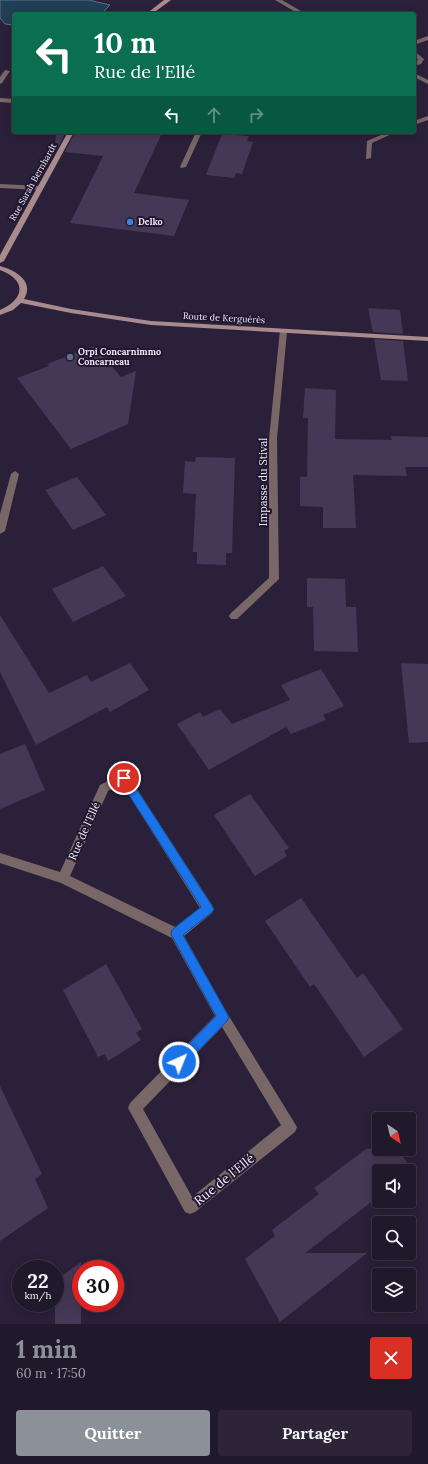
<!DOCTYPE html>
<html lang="fr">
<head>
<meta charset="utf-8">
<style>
  body { margin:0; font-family:Lora,serif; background:#2d2537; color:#f1f3f6; height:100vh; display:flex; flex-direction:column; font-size:15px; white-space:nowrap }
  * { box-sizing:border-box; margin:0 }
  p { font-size:13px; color:#a2a0a9 }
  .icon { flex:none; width:22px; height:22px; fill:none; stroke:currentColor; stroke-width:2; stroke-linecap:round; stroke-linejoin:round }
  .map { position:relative; height:1324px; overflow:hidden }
  .drawer { display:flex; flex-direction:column; background:#20182b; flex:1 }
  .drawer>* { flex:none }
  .guide { position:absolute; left:12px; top:12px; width:404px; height:122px; border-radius:4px; box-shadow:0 2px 10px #0003,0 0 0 1px #3d3747; background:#0b6e4f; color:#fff; overflow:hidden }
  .needle { width:26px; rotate:145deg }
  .buttons { position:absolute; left:372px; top:1112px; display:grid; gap:8px }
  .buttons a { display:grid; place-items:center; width:44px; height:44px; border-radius:4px; background:#20182b; box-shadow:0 2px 10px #0003,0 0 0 1px #3d3747; font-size:20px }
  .speed { position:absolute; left:12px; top:1260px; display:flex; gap:8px; font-size:20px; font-weight:700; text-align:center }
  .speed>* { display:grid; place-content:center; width:52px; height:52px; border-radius:50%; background:#20182b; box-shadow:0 2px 10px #0003,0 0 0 1px #3d3747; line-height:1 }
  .speed small { font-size:10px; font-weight:400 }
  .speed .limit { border:6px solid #d22; background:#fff; color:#111 }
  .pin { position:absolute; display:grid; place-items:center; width:34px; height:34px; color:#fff; margin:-17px; border:2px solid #fff; border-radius:50%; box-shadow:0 1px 4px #0007 }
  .me { position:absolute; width:44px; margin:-22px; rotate:44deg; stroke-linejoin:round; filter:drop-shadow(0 0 3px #0008) }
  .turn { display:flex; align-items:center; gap:14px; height:84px; padding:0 16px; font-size:18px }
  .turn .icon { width:52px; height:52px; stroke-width:2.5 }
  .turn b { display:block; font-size:28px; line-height:34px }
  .lanes { display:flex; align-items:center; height:38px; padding:0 16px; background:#0003; justify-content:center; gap:20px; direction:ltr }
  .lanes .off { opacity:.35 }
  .round { display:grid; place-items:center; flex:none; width:42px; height:42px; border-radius:4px; background:#2d2537 }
  .summary { display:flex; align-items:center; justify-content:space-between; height:68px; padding:0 16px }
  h1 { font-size:24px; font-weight:700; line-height:30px; color:#8c9099 }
  .cta { display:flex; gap:8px; margin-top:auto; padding:8px 16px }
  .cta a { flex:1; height:46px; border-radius:4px; background:#8c9099; color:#fff; font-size:16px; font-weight:700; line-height:46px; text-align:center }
  .cta a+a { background:#2d2537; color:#f1f3f6 }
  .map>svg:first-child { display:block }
  .water { fill:#203f55; stroke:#5e7286 }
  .building { fill:#453856 }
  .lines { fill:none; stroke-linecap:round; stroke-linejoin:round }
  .lane { fill:#796768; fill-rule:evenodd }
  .street { fill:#796768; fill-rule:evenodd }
  .secondary { fill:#a98b8d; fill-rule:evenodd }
  .route { fill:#1a73e8; stroke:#114b97 }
  .shop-dot { fill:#3f7fe0; stroke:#21172f; stroke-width:1.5 }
  .service-dot { fill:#5c6f8a; stroke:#21172f; stroke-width:1.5 }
  .labels { text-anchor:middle; stroke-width:4; stroke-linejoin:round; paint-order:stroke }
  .far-street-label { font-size:9px; fill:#eee8f9; stroke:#21172f }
  .far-poi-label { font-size:9px; font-weight:bold; fill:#eee8f9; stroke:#21172f; text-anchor:start }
  .street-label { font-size:11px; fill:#eee8f9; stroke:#21172f }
  .near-street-label { font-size:13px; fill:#eee8f9; stroke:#21172f }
</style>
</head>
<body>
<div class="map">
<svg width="428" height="1324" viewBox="0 0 428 1324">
  <rect width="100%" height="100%" fill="#2b2039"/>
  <path class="water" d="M0,0h89l21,5 -9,9h-87v11l-9,-1 -5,-6z"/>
  <path class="building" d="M56,132h10l-10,19h-1z
    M75,132h78l-1,2 9,1 -27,58 55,7 -15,36 -104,-13 33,-67 -38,-4z
    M222,134l27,2 -2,5 6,1 -11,32 -6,-1 -2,5 -28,-3z
    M368,308l32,2 3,24 -30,-2z
    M374,339l29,2 5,40 -27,-1z
    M94,346l27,31 15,-6 -8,53 -57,25 -54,-71 32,-12 -2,-2z
    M305,388l31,2 -1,49 57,1 -1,-4 37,1v30h-23l2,9 -54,-1 3,53h-33v-21l-23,-1v-29h7l1,-59h-5z
    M196,457l39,1 -3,95h-6v12l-29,-1v-12h-4l3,-58 -13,-1 2,-32 10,1z
    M77,477l29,38 -33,15 -28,-40z
    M103,566l23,30 -53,26 -21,-33z
    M307,578l38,1 1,28h10l2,45 -44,-1 -1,-44h-6z
    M0,615l49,78 38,-18 4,7 39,-19 19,27 -39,22 -3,-5 -71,38 -36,-73z
    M401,663l27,1v78l-19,1z
    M321,669l23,37 -21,9 3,5 -35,14 -5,-7 -77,43 -32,-46 23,-12 3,5 17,-8 12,15 58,-24 -9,-15z
    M25,744l20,46 -45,19v-55z
    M250,794l39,54 -5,3 3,5 -32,20 -41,-61z
    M301,898l56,80 6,-5 40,56 -39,28 -50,-73 -4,3 -45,-66z
    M106,964l36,65 -6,4 5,7 -33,21 -3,-7 -7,3 -35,-67z
    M0,1086l42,88 -7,5 13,29 -48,33z
    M366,1149h32l13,20 -2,2h-30v25l-74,57h62l-87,69 -35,-63 30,-23 -3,-6 47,-36 -5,-6z
    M81,1262v62h-26v-43z"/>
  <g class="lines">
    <path class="lane" d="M0,184l40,2 3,2 -3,2 -40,-2z"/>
    <path class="street" d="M275,0h7l24,14h-7z
      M428,36v4l-14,5v-4z
      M414,51l10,8 -3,5 -7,2v-4h3l1,-3 -4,-3z
      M5,70l5,1 -8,12 -2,1v-7z
      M414,73l14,7v4l-14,-7z
      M0,98l14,1v4l-14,-1z
      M428,116v4l-14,5v-4z
      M196,132h6l-16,35 -5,1 -1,-1z
      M388,132h8l-24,11 -1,15 -5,1 1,-18z
      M280,330h6l1,2 -10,107 2,140 -42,40h-6l-2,-3 2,-3 38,-35v-139z
      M15,471l4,3 -14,57 -5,3v-20l11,-40z
      M124,773l4,2 84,130 2,4 -2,4 -28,23 43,77 70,114 -2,5 -100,80 -5,2 -5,-2 -57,-104 2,-5 85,-87 -43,-78 -111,-55 -61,-20v-10l60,19 40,-87zM122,784l78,124 -25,19 -105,-51 38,-85zM222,1027l59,98 -89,72 -49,-88z"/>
    <path class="secondary" d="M164,0h7l-19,14h-6z
      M68,132h6l-70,129 -4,2v-8z
      M0,266c15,4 35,15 24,33l47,10 80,12 277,16v4l-277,-16 -80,-12 -50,-10 -8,7 -13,5v-5c25,-11 27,-30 0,-40z"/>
  </g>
  <path class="route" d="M124,773l3,1 87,135 -2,3 -29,23 46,82 -2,4 -44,46 -4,1 -4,-1 -2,-5 2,-4 41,-42 -45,-82 1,-4 29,-23 -81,-126 -1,-3 1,-4z"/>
  <circle class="shop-dot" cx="130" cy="222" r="4"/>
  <circle class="service-dot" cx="70" cy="357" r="4"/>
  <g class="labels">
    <g class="far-street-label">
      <text transform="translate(33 182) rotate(-61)" y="3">Rue Sarah Bernhardt</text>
      <text transform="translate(224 318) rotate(3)" y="3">Route de Kerguérès</text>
    </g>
    <g class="far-poi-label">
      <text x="138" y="225">Delko</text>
      <text x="78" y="355">Orpi Concarnimmo<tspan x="78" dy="10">Concarneau</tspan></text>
    </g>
    <g class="street-label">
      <text transform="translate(263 482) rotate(-90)" y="4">Impasse du Stival</text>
      <text transform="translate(84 831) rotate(-66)" y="4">Rue de l'Ellé</text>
    </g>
    <g class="near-street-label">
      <text transform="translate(224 1179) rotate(-39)" y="5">Rue de l'Ellé</text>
    </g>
  </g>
</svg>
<div class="buttons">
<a><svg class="needle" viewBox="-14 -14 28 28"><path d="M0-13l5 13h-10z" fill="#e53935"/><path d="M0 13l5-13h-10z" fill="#a2a0a9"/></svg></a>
<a><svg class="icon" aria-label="sound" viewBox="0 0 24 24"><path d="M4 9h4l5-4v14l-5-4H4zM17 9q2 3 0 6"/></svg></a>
<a><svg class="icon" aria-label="search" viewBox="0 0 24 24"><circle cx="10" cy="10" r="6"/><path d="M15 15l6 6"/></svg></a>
<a><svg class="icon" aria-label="layers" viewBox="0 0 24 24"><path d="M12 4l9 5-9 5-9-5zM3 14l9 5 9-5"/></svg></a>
</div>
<div class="speed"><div>22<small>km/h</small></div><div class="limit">30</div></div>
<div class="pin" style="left:124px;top:778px;background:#d93025"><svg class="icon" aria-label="arrive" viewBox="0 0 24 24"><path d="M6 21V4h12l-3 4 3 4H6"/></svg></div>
<svg class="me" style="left:179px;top:1062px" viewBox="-20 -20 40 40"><circle r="17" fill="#1a73e8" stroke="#fff" stroke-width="3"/><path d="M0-11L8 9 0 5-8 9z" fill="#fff"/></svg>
<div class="guide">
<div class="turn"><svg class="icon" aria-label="left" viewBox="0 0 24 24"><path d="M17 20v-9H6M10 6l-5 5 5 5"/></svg><div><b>10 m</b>Rue de l'Ellé</div></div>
<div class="lanes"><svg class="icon" aria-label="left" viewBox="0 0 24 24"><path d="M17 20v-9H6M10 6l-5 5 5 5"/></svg><svg class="icon off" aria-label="ahead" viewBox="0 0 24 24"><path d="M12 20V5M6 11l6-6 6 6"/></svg><svg class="icon off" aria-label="right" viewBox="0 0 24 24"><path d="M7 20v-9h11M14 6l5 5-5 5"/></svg></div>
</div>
</div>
<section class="drawer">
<div class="summary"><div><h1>1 min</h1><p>60 m · 17:50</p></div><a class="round" style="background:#d93025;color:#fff"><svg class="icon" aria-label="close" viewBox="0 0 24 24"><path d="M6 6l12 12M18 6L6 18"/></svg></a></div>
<div class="cta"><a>Quitter</a><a>Partager</a></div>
</section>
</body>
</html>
